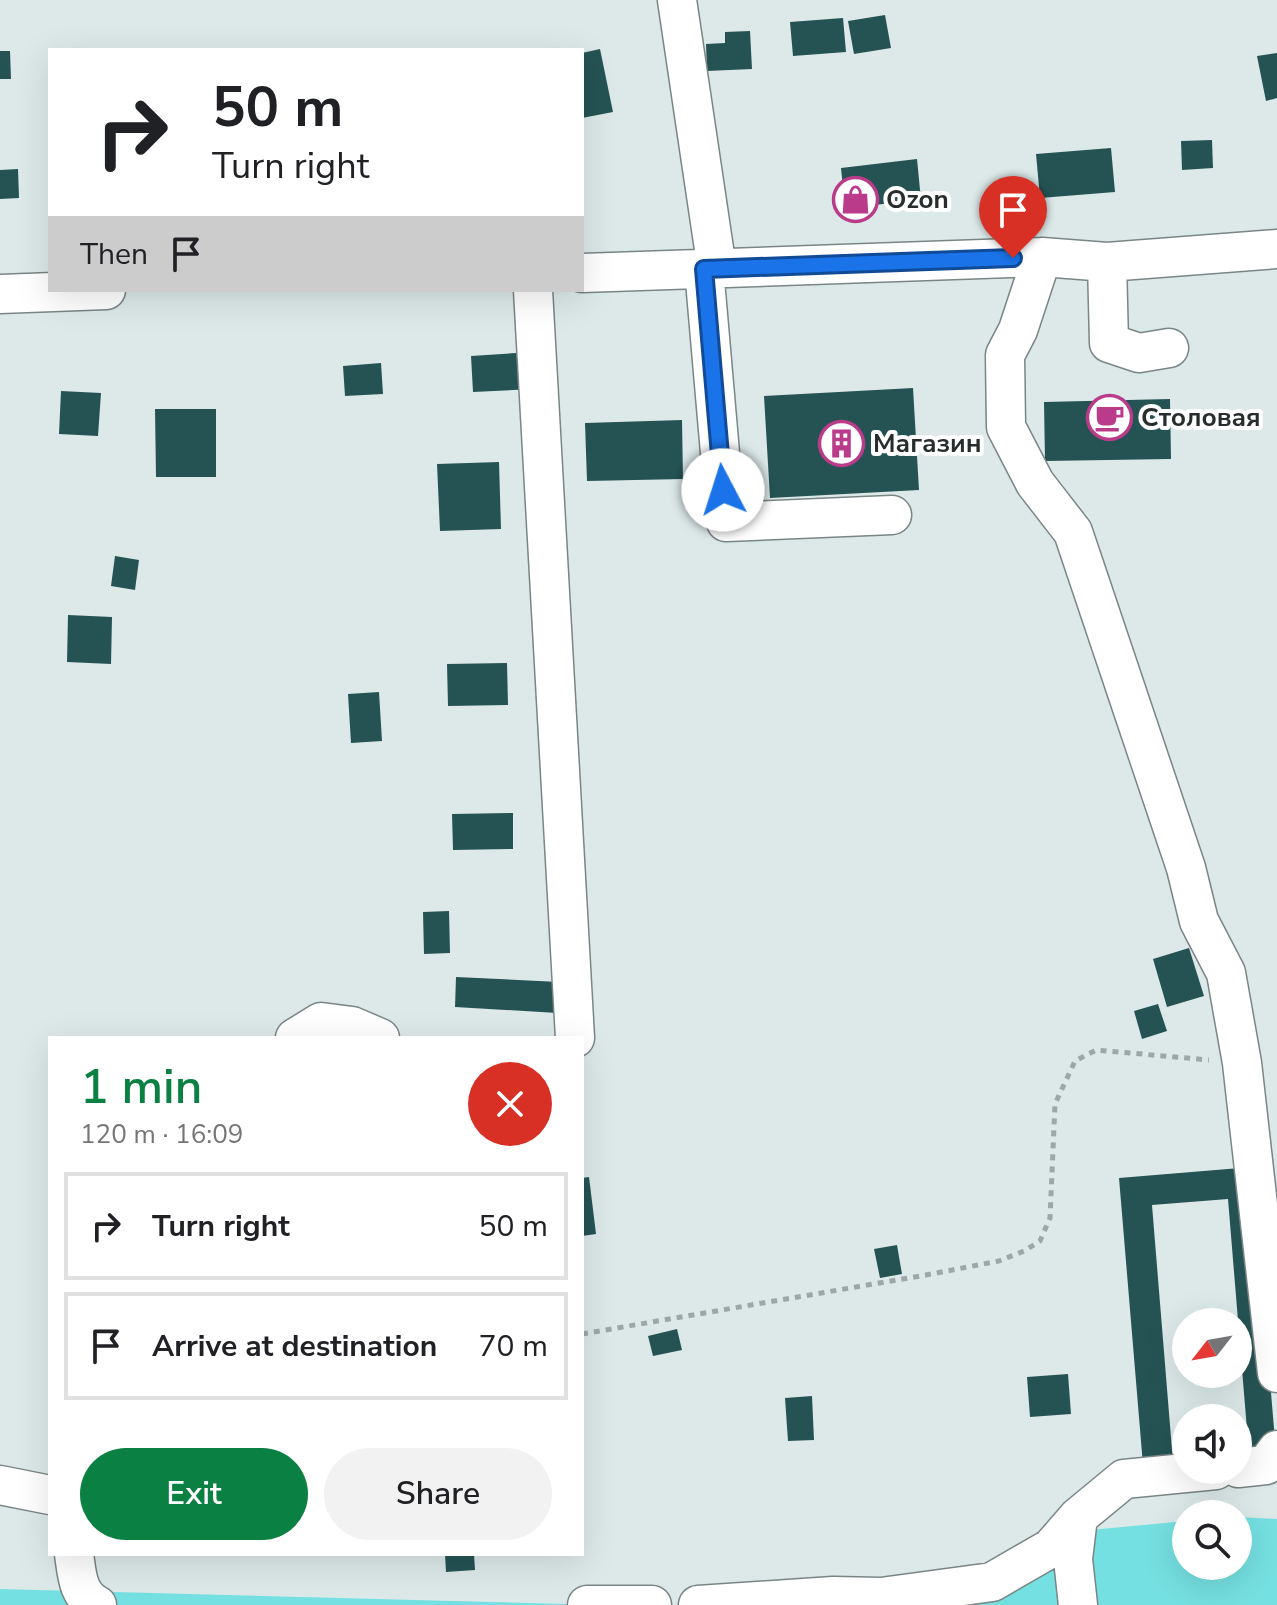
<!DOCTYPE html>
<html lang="en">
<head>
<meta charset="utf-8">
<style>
  body { margin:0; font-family:"Nunito Sans",sans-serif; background:#f2f2f2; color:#202124; height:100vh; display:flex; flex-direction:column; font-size:30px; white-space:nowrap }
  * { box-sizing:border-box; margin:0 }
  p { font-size:26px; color:#757577 }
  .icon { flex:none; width:44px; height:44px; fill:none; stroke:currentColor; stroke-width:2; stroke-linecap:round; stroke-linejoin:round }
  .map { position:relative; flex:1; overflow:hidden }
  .panel { position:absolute; left:48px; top:1036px; width:536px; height:520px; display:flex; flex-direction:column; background:#fff; border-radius:0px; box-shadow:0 8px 32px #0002 }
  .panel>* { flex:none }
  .banner { position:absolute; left:48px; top:48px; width:536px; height:244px; border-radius:0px; box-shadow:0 8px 32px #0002; background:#fff; color:#202124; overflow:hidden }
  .needle { width:52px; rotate:239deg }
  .fabs { position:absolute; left:1172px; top:1308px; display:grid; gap:16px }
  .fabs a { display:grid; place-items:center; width:80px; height:80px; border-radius:50%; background:#fff; box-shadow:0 8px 32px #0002; font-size:40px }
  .pin { position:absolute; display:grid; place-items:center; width:68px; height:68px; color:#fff; margin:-82px -34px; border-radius:50% 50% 50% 0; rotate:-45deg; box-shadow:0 0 8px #0007 }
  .pin .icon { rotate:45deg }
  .me { position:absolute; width:88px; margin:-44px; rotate:355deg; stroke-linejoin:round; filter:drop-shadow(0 0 6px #0008) }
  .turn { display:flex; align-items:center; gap:28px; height:168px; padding:0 32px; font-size:36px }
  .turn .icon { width:104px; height:104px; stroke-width:2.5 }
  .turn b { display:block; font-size:56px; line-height:68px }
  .then { display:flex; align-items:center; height:76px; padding:0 32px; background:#0003; gap:16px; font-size:30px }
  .round { display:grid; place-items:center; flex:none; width:84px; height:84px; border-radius:42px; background:#f2f2f2 }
  .summary { display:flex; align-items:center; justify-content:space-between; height:136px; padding:0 32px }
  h1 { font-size:48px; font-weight:600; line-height:60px; color:#0b8043 }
  .primary-button { display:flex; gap:16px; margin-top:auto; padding:16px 32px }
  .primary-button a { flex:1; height:92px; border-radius:48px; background:#0b8043; color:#fff; font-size:32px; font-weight:600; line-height:92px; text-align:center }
  .primary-button a+a { background:#f2f2f2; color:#202124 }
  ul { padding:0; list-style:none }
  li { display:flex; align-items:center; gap:24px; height:108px; margin:0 16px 12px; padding:0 16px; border:4px solid #e0e0e0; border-radius:0px }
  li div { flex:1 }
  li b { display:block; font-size:30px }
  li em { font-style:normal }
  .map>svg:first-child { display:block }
  .green { fill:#75e0e1 }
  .building { fill:#255354 }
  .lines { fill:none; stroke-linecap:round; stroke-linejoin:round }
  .minor-casing { stroke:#7a8585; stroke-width:41 }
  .path { stroke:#9da7a7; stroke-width:5; stroke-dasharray:6 6; stroke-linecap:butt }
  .minor { stroke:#fff; stroke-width:38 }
  .route-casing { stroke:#114b97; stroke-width:20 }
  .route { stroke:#1a73e8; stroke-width:14 }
  .labels { text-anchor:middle; stroke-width:8; stroke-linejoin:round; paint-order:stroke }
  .poi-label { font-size:26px; font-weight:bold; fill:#272c2c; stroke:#fff; text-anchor:start }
</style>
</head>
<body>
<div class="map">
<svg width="1277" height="1605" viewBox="0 0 1277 1605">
  <rect width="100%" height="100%" fill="#dde9e9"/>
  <path class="green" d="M1238,1517l39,2v86h-368l128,-70 149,-14v45h52z
    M0,1589l607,16h-607z"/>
  <path class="building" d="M885,15l6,33 -37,6 -6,-33z
    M843,18l3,34 -53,4 -3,-34z
    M750,31l2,38 -45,2 -1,-27 19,-1v-11z
    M600,49l13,63 -31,6v-65z
    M0,51h10l1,28h-11z
    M1277,53v45l-11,3 -9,-45z
    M1212,140l1,28 -31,2 -1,-29z
    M1111,148l4,44 -75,6 -4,-44z
    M917,159l4,41 -76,8 -4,-40z
    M18,169l1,29 -19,1v-29z
    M531,352l3,37 -61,3 -2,-36z
    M381,363l2,31 -38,2 -2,-30z
    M913,388l6,102 -149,8 -6,-102z
    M61,391l40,2 -3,43 -39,-2z
    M1170,399l1,60 -126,2 -1,-59z
    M155,409h61v68h-60z
    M682,420l1,59 -96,2 -2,-58z
    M499,462l2,67 -61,2 -3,-67z
    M115,556l24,4 -4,30 -24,-4z
    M68,615l44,2 -1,47 -44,-2z
    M507,663l1,42 -60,1 -1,-42z
    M379,692l3,49 -31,2 -3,-49z
    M513,813v36l-60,1 -1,-36z
    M449,911l1,42 -26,1 -1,-42z
    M1189,948l15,48 -37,11 -14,-48z
    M456,977l103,5 -2,31 -102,-6z
    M1158,1004l9,27 -25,8 -8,-28z
    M1252,1167l24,285 -27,2 -21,-255 -76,6 21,257 -30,3 -24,-287z
    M589,1177l7,57 -14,2v-58z
    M897,1245l5,29 -22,4 -6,-29z
    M677,1329l5,21 -29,6 -5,-20z
    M1068,1374l3,40 -41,3 -3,-40z
    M812,1396l2,44 -26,1 -3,-43z
    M445,1554h29l1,16 -29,2z"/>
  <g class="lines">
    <defs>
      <path id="minor" d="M677,0l40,269
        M1042,257l-24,73 -13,25 1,72 29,56 38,49 113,336 13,53 27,52 16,90 35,310
        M1107,262l2,81 30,10 30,-5
        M704,269l22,253 166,-7
        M582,273l460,-16 65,5 170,-13
        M533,290l42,748
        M0,294l106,-4
        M295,1038l26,-16 31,4 28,12
        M1238,1468l28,-3 11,-15
        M0,1485l50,10
        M1078,1517l-5,42 5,46
        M74,1554c3,20 3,41 23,51
        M587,1605h65
        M698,1605l135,-9 48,1 111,-15 59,-34 27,-31 46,-38 92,-9"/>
    </defs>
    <use href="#minor" class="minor-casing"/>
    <path class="path" d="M582,1334l344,-59 73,-14 25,-10 16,-10 10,-23 5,-114 20,-43 21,-11 113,10"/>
    <use href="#minor" class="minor"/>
  </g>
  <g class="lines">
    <defs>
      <path id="route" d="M723,490l-19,-221 309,-11"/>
    </defs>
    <use href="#route" class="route-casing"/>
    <use href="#route" class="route"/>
  </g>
  <defs>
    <symbol id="shop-ring" viewBox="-11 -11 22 22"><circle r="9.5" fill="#fff" stroke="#b93b89" stroke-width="1.5"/><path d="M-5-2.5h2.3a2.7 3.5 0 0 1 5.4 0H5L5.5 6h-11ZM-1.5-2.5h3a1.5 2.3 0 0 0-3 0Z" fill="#b93b89"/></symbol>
    <symbol id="cafe-ring" viewBox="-11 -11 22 22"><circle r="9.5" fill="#fff" stroke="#b93b89" stroke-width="1.5"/><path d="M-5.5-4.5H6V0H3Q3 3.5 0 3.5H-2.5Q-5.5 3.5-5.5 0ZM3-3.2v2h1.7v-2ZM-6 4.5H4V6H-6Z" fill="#b93b89"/></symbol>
    <symbol id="building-ring" viewBox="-11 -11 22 22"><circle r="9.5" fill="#fff" stroke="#b93b89" stroke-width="1.5"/><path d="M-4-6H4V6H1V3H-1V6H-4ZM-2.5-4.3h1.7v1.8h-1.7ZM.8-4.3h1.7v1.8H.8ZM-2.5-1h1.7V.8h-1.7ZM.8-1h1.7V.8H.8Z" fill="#b93b89"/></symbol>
  </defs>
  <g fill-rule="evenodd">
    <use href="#shop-ring" x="830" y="174" width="51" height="51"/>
    <use href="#cafe-ring" x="1084" y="392" width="51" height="51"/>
    <use href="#building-ring" x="816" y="418" width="51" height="51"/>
  </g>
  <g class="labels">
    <g class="poi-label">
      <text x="886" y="208">Ozon</text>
      <text x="1141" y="426">Столовая</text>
      <text x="873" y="452">Магазин</text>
    </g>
  </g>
</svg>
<div class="fabs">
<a><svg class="needle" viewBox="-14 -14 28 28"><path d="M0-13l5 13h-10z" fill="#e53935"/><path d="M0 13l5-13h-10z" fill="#757577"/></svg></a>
<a><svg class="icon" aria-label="sound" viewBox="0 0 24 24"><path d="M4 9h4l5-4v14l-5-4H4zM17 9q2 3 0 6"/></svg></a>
<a><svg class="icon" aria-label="search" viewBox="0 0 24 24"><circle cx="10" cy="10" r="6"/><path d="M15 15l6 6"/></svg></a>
</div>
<div class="pin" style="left:1013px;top:258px;background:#d93025"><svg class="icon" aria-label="arrive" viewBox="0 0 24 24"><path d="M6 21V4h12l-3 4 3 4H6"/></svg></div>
<svg class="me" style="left:723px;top:490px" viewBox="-20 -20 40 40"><circle r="19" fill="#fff"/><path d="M0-13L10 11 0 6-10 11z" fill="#1a73e8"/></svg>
<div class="banner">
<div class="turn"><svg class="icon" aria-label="right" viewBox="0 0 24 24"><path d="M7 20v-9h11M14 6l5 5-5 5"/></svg><div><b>50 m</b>Turn right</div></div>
<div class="then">Then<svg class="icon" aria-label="arrive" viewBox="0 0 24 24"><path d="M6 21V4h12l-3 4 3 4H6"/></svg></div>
</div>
<section class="panel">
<div class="summary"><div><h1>1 min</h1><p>120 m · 16:09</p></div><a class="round" style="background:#d93025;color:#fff"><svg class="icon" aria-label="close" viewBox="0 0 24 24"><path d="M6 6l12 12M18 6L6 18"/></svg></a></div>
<ul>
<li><svg class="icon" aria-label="right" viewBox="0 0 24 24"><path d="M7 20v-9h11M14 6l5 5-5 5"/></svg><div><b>Turn right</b></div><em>50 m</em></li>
<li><svg class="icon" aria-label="arrive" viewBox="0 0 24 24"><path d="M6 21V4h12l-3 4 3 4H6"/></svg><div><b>Arrive at destination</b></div><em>70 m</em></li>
</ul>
<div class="primary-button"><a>Exit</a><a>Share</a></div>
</section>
</div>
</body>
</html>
